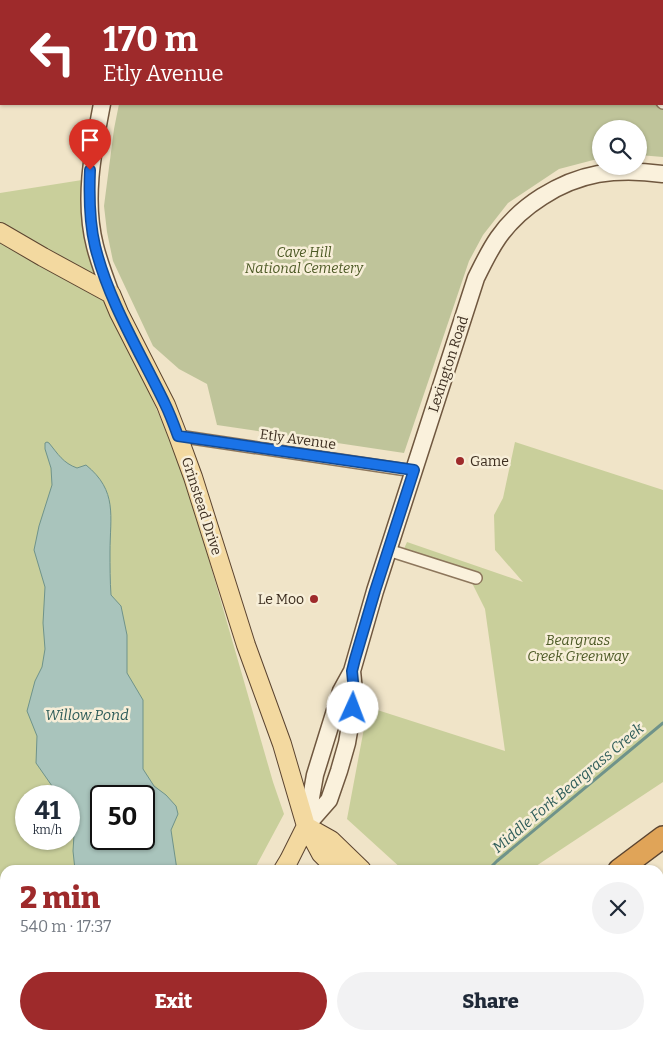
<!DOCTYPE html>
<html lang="en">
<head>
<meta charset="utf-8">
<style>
  body { margin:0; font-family:Bitter,serif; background:#f2f2f3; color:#1f2937; height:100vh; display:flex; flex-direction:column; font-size:19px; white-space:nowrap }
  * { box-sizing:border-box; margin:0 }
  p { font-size:16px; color:#747a83 }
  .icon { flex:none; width:28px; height:28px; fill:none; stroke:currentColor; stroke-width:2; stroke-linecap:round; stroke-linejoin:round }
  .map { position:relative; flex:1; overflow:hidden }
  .panel { position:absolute; left:0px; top:865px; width:664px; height:175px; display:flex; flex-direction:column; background:#fff; border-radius:15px 15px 0 0; box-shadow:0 1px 4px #0004 }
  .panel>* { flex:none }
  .banner { position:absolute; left:0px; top:0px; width:664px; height:105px; box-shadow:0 1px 4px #0004; background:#9e2a2b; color:#fff; overflow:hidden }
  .buttons { position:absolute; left:592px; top:120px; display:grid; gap:10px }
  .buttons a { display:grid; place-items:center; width:55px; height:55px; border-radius:50%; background:#fff; box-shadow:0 1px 4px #0004; font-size:25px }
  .speed { position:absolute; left:15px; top:785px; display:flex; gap:10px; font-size:25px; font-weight:700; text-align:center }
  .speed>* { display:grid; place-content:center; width:65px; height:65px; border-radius:50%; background:#fff; box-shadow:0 1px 4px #0004; line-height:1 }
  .speed small { font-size:12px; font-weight:400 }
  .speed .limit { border:2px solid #111; border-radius:8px; background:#fff; color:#111 }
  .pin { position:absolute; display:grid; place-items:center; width:42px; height:42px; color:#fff; margin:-51px -21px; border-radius:50% 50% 50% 0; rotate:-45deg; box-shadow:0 0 5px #0007 }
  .pin .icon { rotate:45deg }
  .me { position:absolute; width:55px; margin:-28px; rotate:2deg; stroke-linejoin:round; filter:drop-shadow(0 0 4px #0008) }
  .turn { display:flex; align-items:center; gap:18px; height:105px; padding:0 20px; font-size:22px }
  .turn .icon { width:65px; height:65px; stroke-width:2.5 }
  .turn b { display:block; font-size:35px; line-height:42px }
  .round { display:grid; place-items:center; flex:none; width:52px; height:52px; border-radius:26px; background:#f2f2f3 }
  .overview { display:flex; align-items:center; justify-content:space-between; height:85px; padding:0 20px }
  h1 { font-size:30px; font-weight:800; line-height:38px; color:#9e2a2b }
  .cta { display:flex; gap:10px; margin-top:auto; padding:10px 20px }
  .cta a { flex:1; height:58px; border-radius:30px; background:#9e2a2b; color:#fff; font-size:20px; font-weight:800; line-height:58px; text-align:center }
  .cta a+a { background:#f2f2f3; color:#1f2937 }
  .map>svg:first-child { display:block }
  .green { fill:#c9cf9b; fill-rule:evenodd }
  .cemetery { fill:#bfc49a }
  .water { fill:#a9c4bc; stroke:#6f938a; fill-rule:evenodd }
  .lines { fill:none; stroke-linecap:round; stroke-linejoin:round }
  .stream { stroke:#6f938a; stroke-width:3 }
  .minor-casing { stroke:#8d765c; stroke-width:14 }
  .secondary-casing { stroke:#6f573f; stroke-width:19 }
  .primary-casing { stroke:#5b4430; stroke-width:20 }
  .motorway-casing { stroke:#5b4430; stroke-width:24 }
  .minor { stroke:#faf1dc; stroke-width:11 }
  .secondary { stroke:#faf1dc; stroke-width:16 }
  .primary { stroke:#f3d9a0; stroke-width:18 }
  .motorway { stroke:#e0a458; stroke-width:21 }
  .motorway-bridge-casing { stroke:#5b4430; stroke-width:24; stroke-linecap:butt }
  .motorway-bridge { stroke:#e0a458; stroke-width:21 }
  .route-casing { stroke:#114b97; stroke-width:12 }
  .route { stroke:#1a73e8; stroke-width:9 }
  .poi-dot { fill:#9e2a2b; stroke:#f7eed8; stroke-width:2 }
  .labels { text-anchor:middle; stroke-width:5; stroke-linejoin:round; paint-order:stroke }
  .park-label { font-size:14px; font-style:italic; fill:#4d5a26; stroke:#f7eed8 }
  .street-label { font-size:14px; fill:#3d2e20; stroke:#f7eed8 }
  .poi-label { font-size:14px; fill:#3d2e20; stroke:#f7eed8; text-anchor:start }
  .water-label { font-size:15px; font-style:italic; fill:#2f5d5a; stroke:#f7eed8 }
</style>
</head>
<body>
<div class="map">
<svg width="663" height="1040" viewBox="0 0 663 1040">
  <rect width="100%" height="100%" fill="#f0e4c8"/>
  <path class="green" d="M82,180v13l6,59 22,63 29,55 26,58 18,47 24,78 66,229 11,32 -30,56h-249v165h157l-3,5h-159v-847zM26,796h43v43h-43zM101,796h43v43h-43z
    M515,442l148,48v292l-133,88h-127l-56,-51 21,-112 137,44 -20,-142 -14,-28 -71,-23 7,-16 116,40 -28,-32 -1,-35 9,-17z
    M278,1035h124l-4,5h-125z"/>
  <path class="cemetery" d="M153,0h510v157l-24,-2v-26h-38v29l-42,11 -51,34 -25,32 -14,26 -65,192 -187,-28 -10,-41 -28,-15 -26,-23 -40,-85 -6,-29 -3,-26 10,-77 5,-25h543v-103h-510z"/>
  <path class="water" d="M47,442l2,1c9,11 14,20 28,25l9,-3c32,26 24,51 24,87 0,14 0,29 1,43l10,11 6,29v38l16,27v69l11,17 12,9 10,11 2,8 -7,16 6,40h-102l-2,-19 2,-32 -6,-9v-14h-10l-23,-33 1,-27 -10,-25 8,-30 7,-14 3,-18 -2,-26 2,-36 -11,-37 5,-24 13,-41 -1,-17 -6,-19v-6zM101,796h43v43h-43z"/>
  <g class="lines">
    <path class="stream" d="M488,870l9,-9 166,-138
      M291,1040l6,-5"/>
    <defs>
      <path id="minor" d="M103,0l1,1
        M612,0v1
        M0,29h1
        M662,102l1,1
        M178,436l236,35
        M388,550l88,28"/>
      <path id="secondary" d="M132,1v-1
        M102,104c-9,47 -19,95 -7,142 4,16 10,32 16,48
        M307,825l22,-25 10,-29 8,-28 6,-35 1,-17 -2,-20
        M306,826l9,-51 26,-84 11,-20 23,-80 101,-313c7,-14 13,-27 22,-40 22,-32 62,-57 100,-64 22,-4 44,-3 65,0"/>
      <path id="primary" d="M0,232l43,25 68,37 8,19 47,92 12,31 15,41 53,168 36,99 24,82 15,28 16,16
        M306,826l25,14 31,30
        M283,870l6,-10 17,-34
        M516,1035l6,5
        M179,1040l3,-5"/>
      <path id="motorway" d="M619,870l44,-33
        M659,902l4,-4
        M659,941l4,-3
        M659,1020l4,-7
        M411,1040l4,-5
        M498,1040l6,-5
        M645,1040l4,-5"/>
    </defs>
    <use href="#minor" class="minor-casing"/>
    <use href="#secondary" class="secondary-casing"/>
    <use href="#primary" class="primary-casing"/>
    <use href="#motorway" class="motorway-casing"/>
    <use href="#minor" class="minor"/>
    <use href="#secondary" class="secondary"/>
    <use href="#primary" class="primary"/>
    <use href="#motorway" class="motorway"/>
    <defs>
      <path id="motorway-bridge" d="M543,1040l7,-5"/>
    </defs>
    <use href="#motorway-bridge" class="motorway-bridge-casing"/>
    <use href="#motorway-bridge" class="motorway-bridge"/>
  </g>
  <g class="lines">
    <defs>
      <path id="route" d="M90,170c-1,25 -1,51 5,76 14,57 45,106 70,158 5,10 9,21 13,32l236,34 -39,121 -20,68 -3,12 2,21 -1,16"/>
    </defs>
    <use href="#route" class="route-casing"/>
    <use href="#route" class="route"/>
  </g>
  <g class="poi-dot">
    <circle cx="460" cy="461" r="5"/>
    <circle cx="314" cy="599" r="5"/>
  </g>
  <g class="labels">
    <g class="park-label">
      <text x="304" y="257">Cave Hill<tspan x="304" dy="16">National Cemetery</tspan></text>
      <text x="578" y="645">Beargrass<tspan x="578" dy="16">Creek Greenway</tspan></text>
    </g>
    <g class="street-label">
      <text transform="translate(448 364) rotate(-72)" y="5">Lexington Road</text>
      <text transform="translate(298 439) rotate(8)" y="5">Etly Avenue</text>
      <text transform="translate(202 506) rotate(72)" y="5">Grinstead Drive</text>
    </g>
    <g class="poi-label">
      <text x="470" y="466">Game</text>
      <text x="304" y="604" text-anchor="end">Le Moo</text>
    </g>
    <g class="water-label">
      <text x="87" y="720">Willow Pond</text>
      <text transform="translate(568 788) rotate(-40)" y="5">Middle Fork Beargrass Creek</text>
    </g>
  </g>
</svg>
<div class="buttons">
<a><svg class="icon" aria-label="search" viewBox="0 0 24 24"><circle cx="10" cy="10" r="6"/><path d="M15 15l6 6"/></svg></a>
</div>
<div class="speed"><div>41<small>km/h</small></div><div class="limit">50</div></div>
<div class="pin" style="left:90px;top:170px;background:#d93025"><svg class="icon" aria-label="arrive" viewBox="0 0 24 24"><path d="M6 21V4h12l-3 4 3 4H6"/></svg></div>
<svg class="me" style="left:353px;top:708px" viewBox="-20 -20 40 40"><circle r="19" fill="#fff"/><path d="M0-13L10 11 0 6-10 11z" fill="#1a73e8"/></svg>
<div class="banner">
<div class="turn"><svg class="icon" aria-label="left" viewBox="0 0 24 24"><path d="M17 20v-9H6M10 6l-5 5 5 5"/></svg><div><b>170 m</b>Etly Avenue</div></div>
</div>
<section class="panel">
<div class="overview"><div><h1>2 min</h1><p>540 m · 17:37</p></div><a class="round"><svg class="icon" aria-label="close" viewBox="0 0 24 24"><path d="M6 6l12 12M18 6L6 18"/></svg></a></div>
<div class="cta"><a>Exit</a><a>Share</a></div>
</section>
</div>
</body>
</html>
